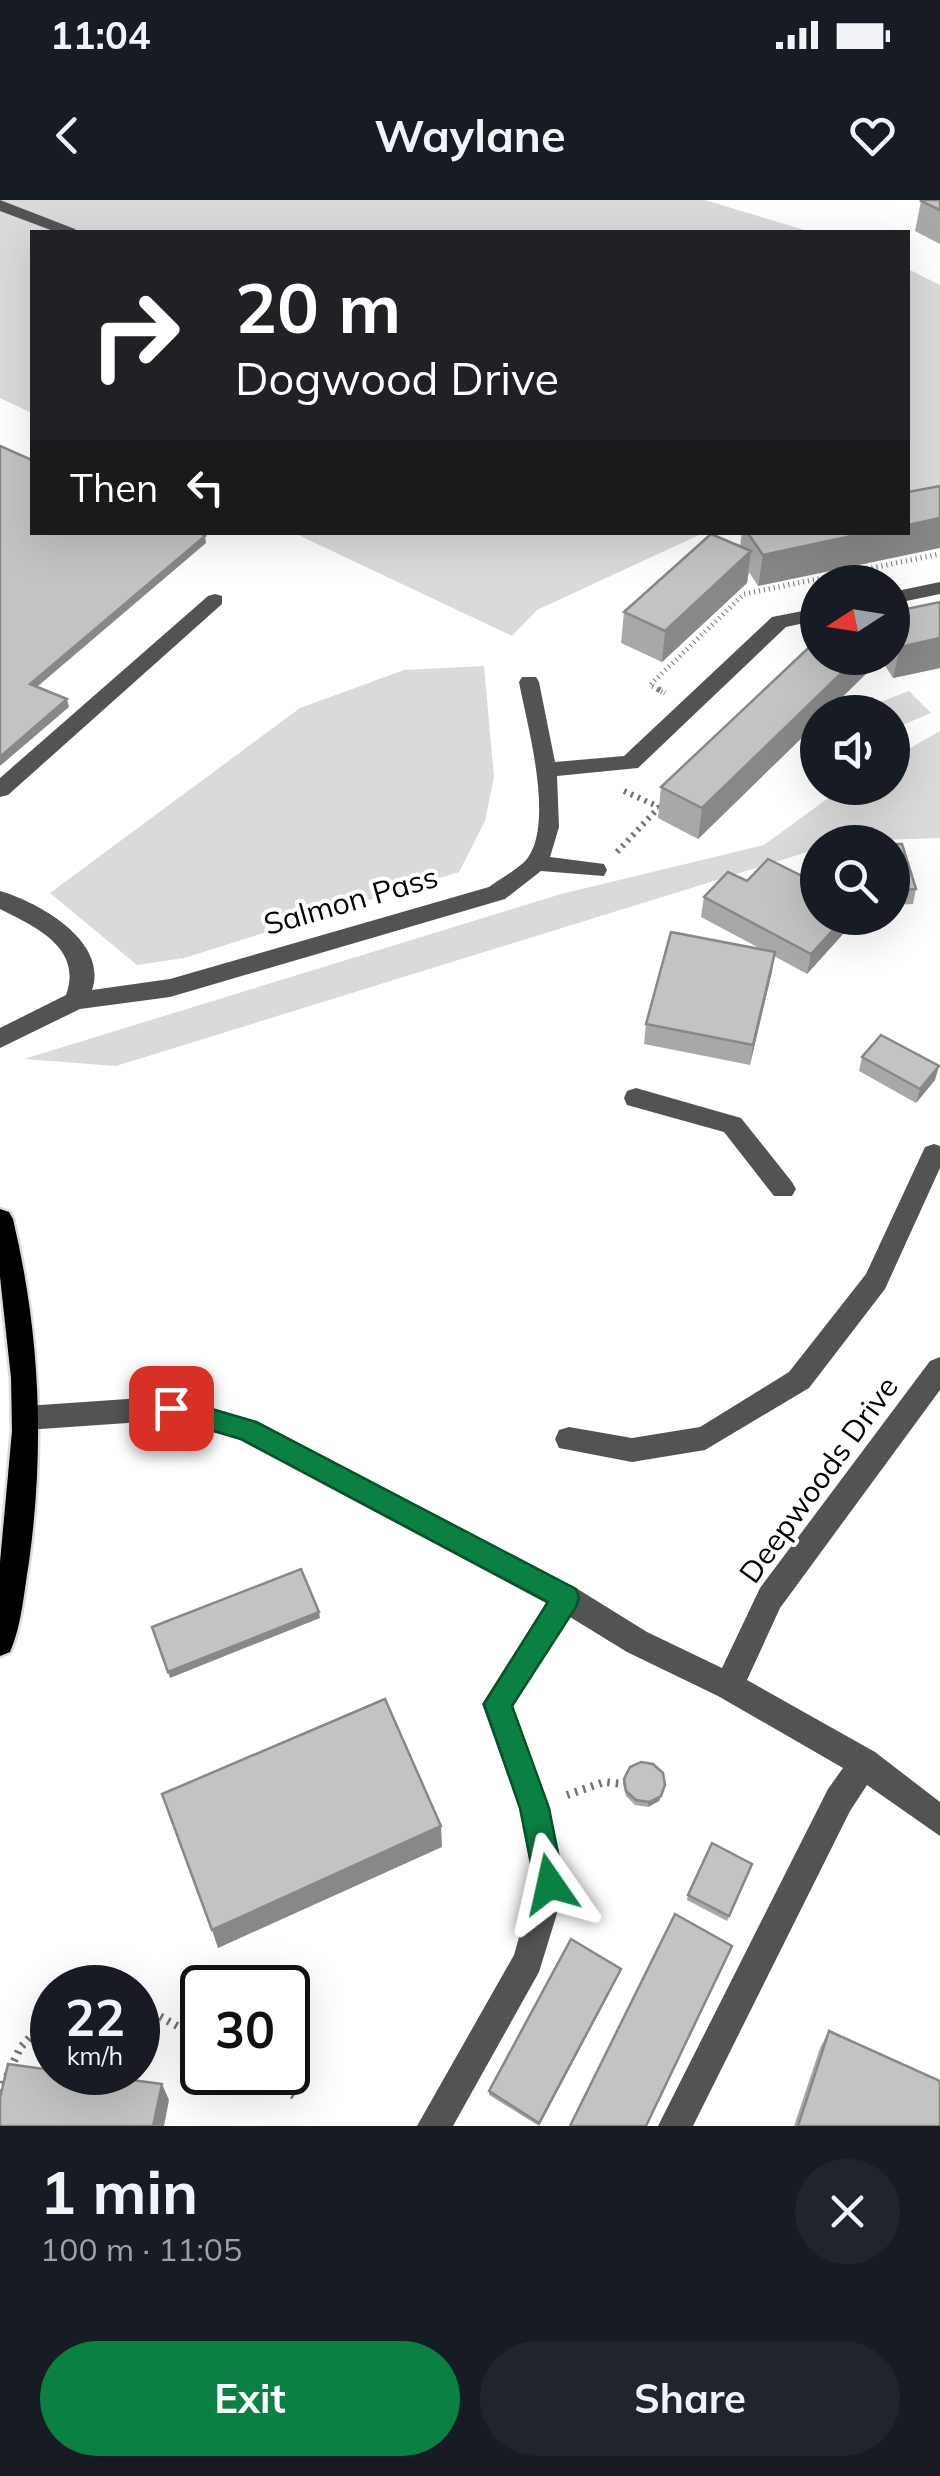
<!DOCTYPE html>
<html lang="en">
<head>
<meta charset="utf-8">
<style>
  body { margin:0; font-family:Mulish,sans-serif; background:#20242c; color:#f1f3f6; height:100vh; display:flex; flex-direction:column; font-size:38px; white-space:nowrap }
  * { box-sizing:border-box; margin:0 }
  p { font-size:32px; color:#9ea1a6 }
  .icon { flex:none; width:55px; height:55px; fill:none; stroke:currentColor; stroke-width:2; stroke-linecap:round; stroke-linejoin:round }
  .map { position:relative; height:1926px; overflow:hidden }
  .details { display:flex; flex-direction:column; background:#171b24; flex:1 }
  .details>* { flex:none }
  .guide { position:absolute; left:30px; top:30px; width:880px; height:305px; border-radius:0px; box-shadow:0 10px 40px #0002; background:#202124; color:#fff; overflow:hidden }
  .needle { width:65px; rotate:258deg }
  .tools { position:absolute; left:800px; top:365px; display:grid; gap:20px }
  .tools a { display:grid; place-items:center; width:110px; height:110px; border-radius:50%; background:#171b24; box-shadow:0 10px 40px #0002; font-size:50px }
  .speed { position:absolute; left:30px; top:1765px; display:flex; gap:20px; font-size:50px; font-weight:700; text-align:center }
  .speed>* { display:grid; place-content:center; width:130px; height:130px; border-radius:50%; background:#171b24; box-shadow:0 10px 40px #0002; line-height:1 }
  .speed small { font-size:25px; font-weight:400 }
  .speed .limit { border:5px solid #111; border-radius:15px; background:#fff; color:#111 }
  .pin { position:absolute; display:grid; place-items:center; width:85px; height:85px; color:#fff; margin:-42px; border-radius:20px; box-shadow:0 5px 15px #0006 }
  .me { position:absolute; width:110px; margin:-55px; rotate:349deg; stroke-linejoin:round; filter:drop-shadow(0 0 8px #0008) }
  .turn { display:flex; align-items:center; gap:35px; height:210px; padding:0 40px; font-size:45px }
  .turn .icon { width:130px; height:130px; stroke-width:2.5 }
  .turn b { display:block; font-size:70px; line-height:85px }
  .then { display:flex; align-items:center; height:95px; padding:0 40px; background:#0003; gap:20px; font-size:38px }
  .round { display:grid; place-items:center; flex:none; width:105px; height:105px; border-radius:52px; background:#20242c }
  .overview { display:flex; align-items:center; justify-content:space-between; height:170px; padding:0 40px }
  h1 { font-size:60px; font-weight:700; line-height:75px }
  .primary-button { display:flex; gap:20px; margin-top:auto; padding:20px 40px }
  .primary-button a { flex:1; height:115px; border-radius:60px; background:#0b8043; color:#fff; font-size:40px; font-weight:700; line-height:115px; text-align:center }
  .primary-button a+a { background:#20242c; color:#f1f3f6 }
  .status { display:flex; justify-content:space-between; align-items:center; height:70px; padding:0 50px; background:#171b24; direction:ltr }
  .status svg { height:28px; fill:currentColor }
  header { display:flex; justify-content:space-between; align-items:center; height:130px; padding:0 40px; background:#171b24; font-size:45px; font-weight:700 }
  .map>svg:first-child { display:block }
  .green { fill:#dadada }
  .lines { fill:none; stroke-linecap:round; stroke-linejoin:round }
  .major-casing { stroke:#dbdbdb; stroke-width:5 }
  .path-far2 { stroke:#757575; stroke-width:5; stroke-dasharray:1 4; stroke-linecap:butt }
  .path-far1 { stroke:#757575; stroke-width:6; stroke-dasharray:2.5 5; stroke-linecap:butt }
  .path { stroke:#757575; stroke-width:8; stroke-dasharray:2.5 6; stroke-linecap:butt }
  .minor { fill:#535353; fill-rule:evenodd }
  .major { fill:#000; fill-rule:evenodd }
  .wall { fill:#a8a8a8 }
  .shaded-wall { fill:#888 }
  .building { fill:#c3c3c3; stroke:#888; stroke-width:2.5 }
  .route { fill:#0b8043; stroke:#07532c; stroke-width:2.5 }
  .labels { text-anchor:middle; stroke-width:8; stroke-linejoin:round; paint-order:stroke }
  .street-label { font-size:30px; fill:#000; stroke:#fff }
</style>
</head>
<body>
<div class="status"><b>11:04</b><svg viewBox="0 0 49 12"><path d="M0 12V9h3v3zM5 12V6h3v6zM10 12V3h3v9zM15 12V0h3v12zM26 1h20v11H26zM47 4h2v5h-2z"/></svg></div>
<header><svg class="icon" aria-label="back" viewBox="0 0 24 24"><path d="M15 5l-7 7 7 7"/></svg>Waylane<svg class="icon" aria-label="heart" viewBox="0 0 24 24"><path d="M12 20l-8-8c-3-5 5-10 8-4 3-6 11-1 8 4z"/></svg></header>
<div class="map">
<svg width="940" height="1926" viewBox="0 0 940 1926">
  <rect width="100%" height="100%" fill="#fff"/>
  <path class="green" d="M0,0h705l106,32h-779v181l-32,-15z
    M908,69l32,16v200l-32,7z
    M294,333h420l-15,2 -162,75 -25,26z
    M484,466l10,111 -9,44 -26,51 -275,86 -47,7 -87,-72 250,-185 104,-38z
    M909,491l22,22 -38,16 -1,-17h-19l-6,-5z
    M940,531v107l-122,4 -1,7 -701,217 -92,-7 537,-165 203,-49 78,-57h50l1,-30z"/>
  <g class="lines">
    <defs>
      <path id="major" d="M0,1009l9,3 4,7c27,114 32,227 16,343 -5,29 -7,63 -19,90l-10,4v-94l12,-131 -1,-53 -11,-101z"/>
    </defs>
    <use href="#major" class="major-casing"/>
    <path class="path-far2" d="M662,492l-12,-7 94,-91 196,-40"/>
    <path class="path-far1" d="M658,489l7,4
      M624,591l35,16
      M617,652l46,-49"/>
    <path class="path" d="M567,1595l37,-13 19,2
      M138,1804l64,36
      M256,1872l40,25
      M0,1892l20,-44 32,-35"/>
    <path class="minor" d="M0,0l75,29 2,3h-21l-56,-21z
      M940,382v12l-48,10v-12z
      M215,394l7,2v8l-214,191 -8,2v-19l208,-182z
      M818,408v12l-32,7 -148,141 -81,8 2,51 -9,30 54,7 3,6 -3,6 -63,-5 -36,28 -335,98 -90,12 -80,39v-20l66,-33c17,-47 -30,-68 -66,-86v-18c38,11 109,50 92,99l78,-11 319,-92c12,-9 28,-17 38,-28 28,-37 0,-134 -8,-177l3,-5h14l3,5 16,80 69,-6 148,-139z
      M636,888l105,30 51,64 4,7 -4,7h-18l-50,-64 -97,-27 -3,-7 3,-7z
      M934,944l6,2v22l-55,121 -76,99 -104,62 -73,12 -73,-14 -4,-9 4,-9 10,-3 63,11 68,-11 89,-55 77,-98 59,-127z
      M940,1157v33l-160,218 -33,72 128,72 65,50v34l-73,-51 -17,26 -157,315h-35l170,-337 15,-21 -125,-72 -91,-44 -57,-35 -57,89 36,101 17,77 -27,88 -86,154h-36l97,-171 20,-71 -15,-77 -37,-103 64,-101 -306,-163 -69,-20 -145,10 -10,-4 -4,-8 4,-8 10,-4 145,-10 86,25 319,167 71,44 75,36 38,-80 170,-227z"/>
    <use href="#major" class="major"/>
  </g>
  <path class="wall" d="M940,0v44l-25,-13 6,-30z
    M742,332h166l-150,54 -9,-14 -2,11 -85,79 -41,-19 3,-31 116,-65z
    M940,402v66l-47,10 -13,-20h12v-46z
    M874,466l-47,46h-9v10l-120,117 -40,-21 3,-31z
    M892,644l24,45 -3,15 -21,1z
    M747,681l105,43 -45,50 -33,-18 -24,109 -106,-21 2,-20 115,-75 -60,-32 3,-20z
    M862,857l73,23 -19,23 -57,-32z
    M624,1579l40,11 -5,11 -11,6 -13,-2 -9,-9 -3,-12z
    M752,1664l-25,57 -40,-21 1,-5z
    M621,1769l-82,157 -50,-31v-4z
    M829,1831l111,95h-146l26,-78z"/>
  <path class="shaded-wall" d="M940,318v30l-182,38 5,-31 107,-23h38v-7z
    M205,336l1,7 -175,149 -1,-8z
    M751,351l-4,32 -85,79 3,-31z
    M940,438v30l-47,10 7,-31z
    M857,458h19l-2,8 -47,46h-9v10l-120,117 4,-31z
    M67,499l2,8 -69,59v-9z
    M844,718h9l-1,6 -45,50 4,-20z
    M775,752l-3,20 -22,93 3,-20z
    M939,866l-4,14 -19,23 4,-14z
    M319,1412l1,6 -150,60 -2,-6z
    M665,1585l-6,16 -11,6 1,-5z
    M441,1626l1,21 -224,101 -6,-18z
    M621,1769l-1,4 -81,153v-3z
    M162,1884l7,16 -5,26h-11z"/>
  <path class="building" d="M940,0v10l-19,-9 1,-1z
    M0,246l32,14v72h166l7,4 -175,148 37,15 -67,58z
    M940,286v32l-32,7v-33z
    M747,332h123l-107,23z
    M711,334l40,17 -86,80 -41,-19z
    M940,402v36l-40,9 -8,-11v-24z
    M818,439v19h39l-155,150 -41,-21z
    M892,644h10l14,45 -24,2z
    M768,659l50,25v34h26l-33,36 -107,-57 24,-25 19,9z
    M671,732l104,20 -22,93 -107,-21z
    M881,835l58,31 -19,23 -58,-32z
    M301,1369l18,43 -151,60 -16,-45z
    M385,1499l56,127 -229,104 -50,-136z
    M641,1562l12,2 10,9 2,12 -4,11 -12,6 -13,-2 -10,-9 -2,-12 6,-12z
    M712,1643l40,21 -23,52 -41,-21z
    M675,1714l57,32 -86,180h-76z
    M571,1739l50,30 -82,154 -50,-32z
    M829,1831l111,50v45h-142z
    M8,1864l44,6v2h21l89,12 -9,42h-153v-28z"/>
  <path class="route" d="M171,1197l85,25 320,167 3,9 -3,9 -64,99 37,102 15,76 -4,10 -10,4 -11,-4 -4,-10 -15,-76 -36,-104 64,-102 -307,-163 -79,-24 -3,-7 3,-8z"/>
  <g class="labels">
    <g class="street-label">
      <text transform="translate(351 701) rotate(-16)" y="10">Salmon Pass</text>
      <text transform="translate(819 1280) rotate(-54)" y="10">Deepwoods Drive</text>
    </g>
  </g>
</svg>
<div class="tools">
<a><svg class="needle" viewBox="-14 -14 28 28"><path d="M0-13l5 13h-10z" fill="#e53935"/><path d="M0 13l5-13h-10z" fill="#9ea1a6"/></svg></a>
<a><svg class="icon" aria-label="sound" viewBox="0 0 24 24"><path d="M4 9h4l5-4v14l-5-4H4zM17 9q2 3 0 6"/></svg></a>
<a><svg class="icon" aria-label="search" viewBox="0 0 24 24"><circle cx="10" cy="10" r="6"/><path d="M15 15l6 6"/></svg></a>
</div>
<div class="speed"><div>22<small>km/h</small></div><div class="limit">30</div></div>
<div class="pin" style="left:171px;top:1208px;background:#d93025"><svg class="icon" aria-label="arrive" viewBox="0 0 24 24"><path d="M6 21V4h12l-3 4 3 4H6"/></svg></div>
<svg class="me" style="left:550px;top:1684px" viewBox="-20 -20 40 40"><path d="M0-17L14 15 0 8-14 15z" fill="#0b8043" stroke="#fff" stroke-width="4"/></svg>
<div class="guide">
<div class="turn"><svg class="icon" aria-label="right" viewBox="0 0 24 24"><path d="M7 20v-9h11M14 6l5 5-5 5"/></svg><div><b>20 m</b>Dogwood Drive</div></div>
<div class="then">Then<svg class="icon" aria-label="left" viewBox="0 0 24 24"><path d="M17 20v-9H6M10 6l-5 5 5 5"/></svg></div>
</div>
</div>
<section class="details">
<div class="overview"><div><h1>1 min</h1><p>100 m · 11:05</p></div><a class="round"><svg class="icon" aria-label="close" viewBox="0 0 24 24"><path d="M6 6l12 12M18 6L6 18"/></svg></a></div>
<div class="primary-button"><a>Exit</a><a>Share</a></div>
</section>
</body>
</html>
